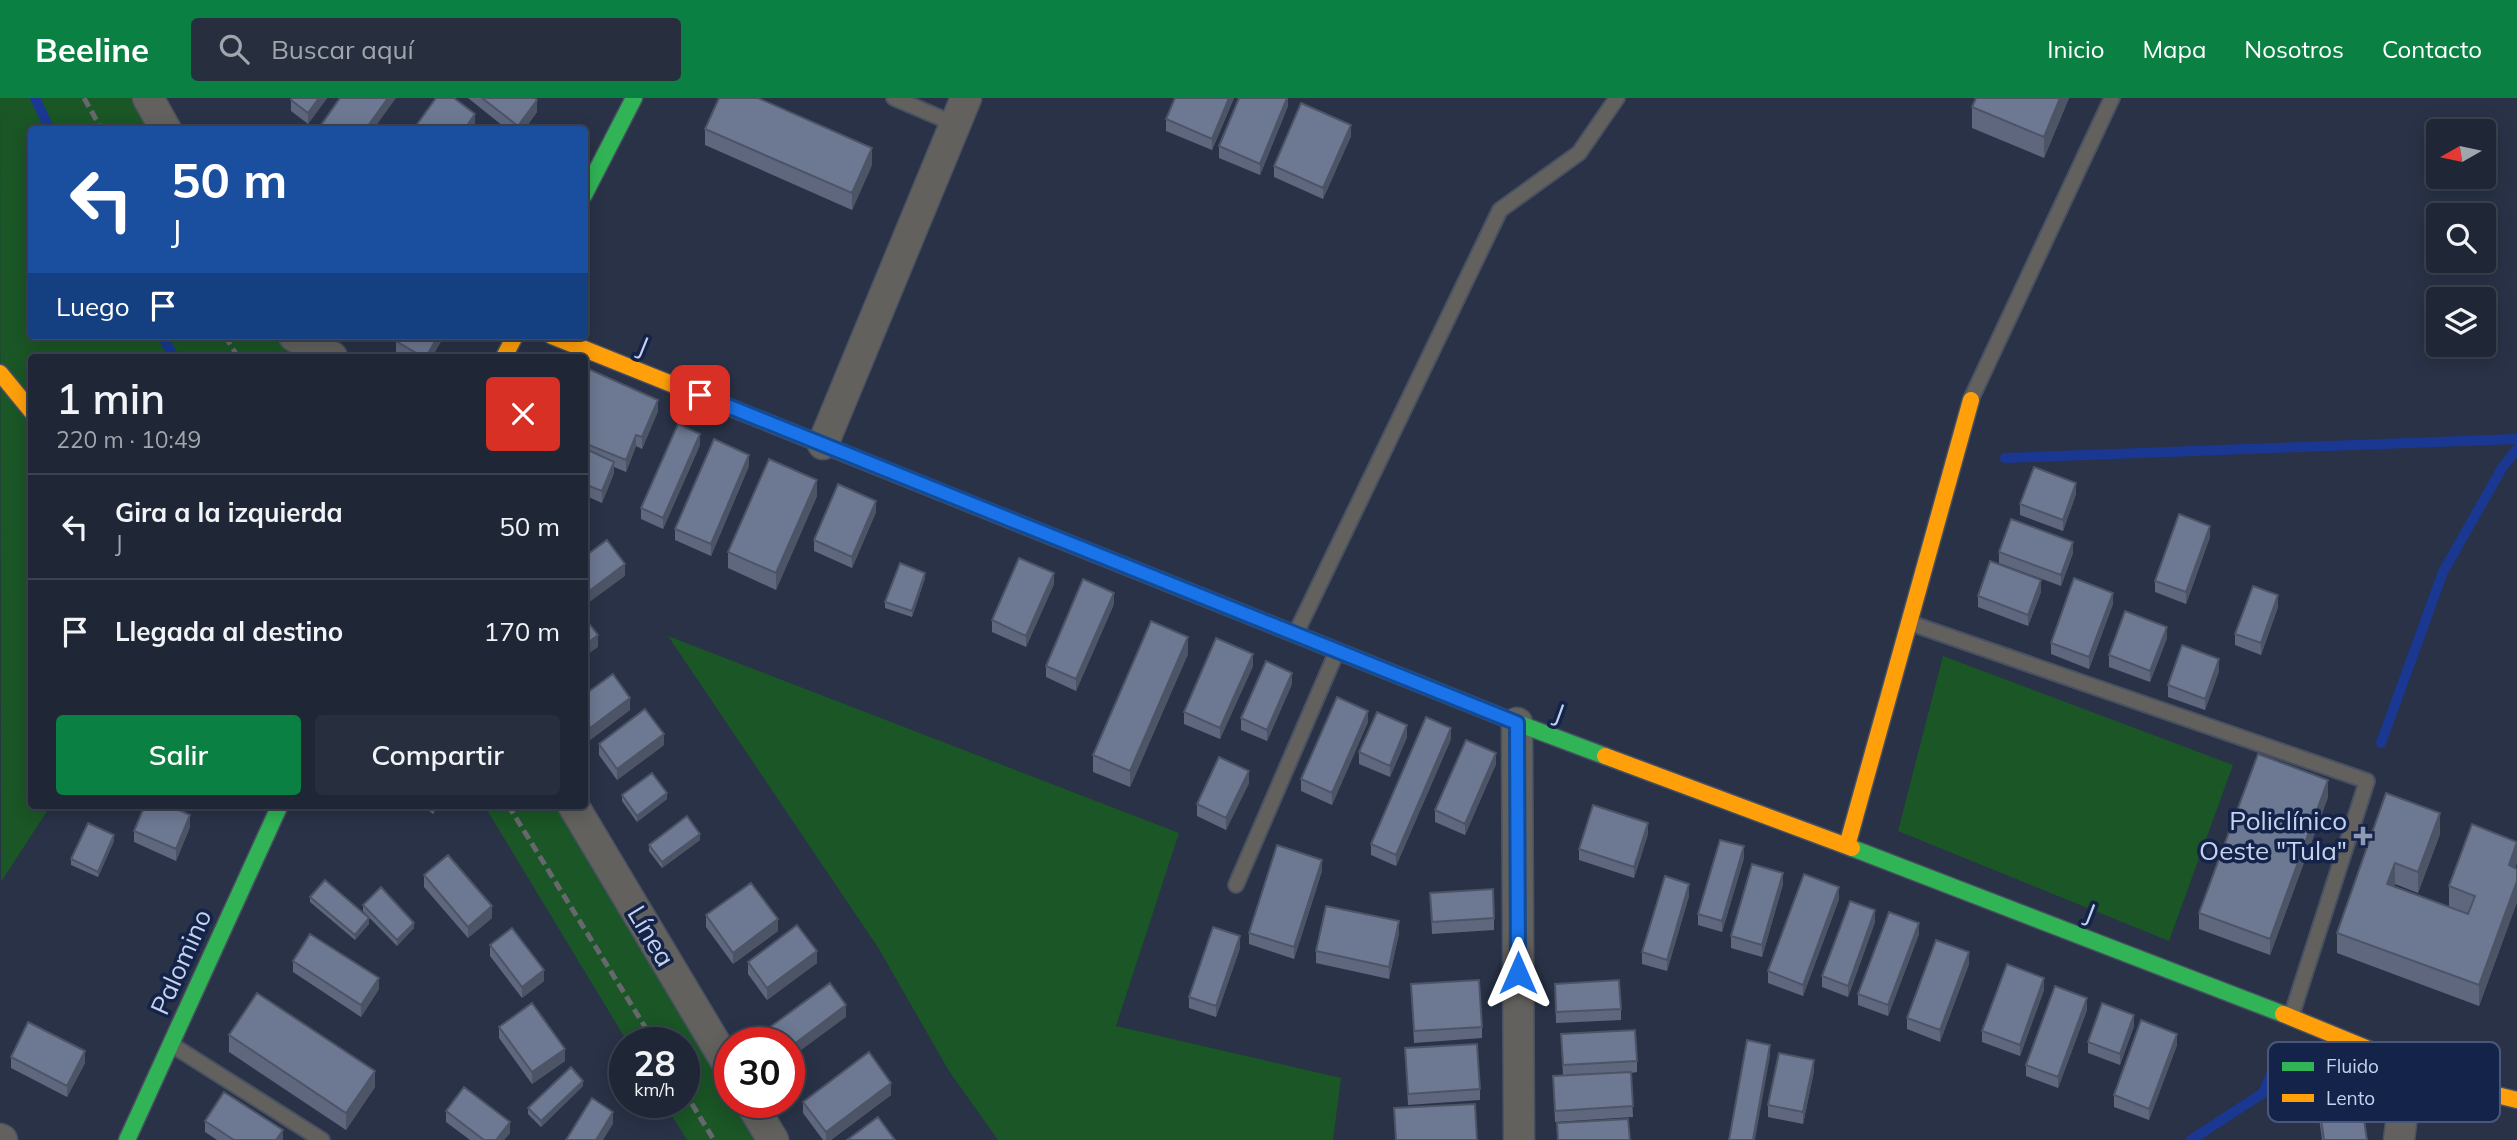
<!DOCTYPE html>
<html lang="es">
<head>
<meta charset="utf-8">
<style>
  body { margin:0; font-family:Mulish,sans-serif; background:#272e3d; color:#f1f3f6; height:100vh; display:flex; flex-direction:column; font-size:26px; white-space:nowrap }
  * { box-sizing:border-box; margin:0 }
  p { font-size:23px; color:#a1a5ad }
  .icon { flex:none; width:38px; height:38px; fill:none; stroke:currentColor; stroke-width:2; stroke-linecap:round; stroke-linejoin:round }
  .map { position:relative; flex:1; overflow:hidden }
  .details { position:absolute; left:28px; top:256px; width:560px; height:455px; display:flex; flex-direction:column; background:#1f2635; border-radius:7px; box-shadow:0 4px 18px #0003,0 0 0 2px #3c4350 }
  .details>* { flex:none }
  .banner { position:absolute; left:28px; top:28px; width:560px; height:214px; border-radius:7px; box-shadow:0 4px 18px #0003,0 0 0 2px #3c4350; background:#1a4fa0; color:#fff; overflow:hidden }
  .needle { width:46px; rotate:261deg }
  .fabs { position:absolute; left:2426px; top:21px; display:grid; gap:14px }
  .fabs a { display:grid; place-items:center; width:70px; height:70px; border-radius:7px; background:#1f2635; box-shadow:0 4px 18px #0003,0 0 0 2px #3c4350; font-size:35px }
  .speed { position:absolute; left:609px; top:929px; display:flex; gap:14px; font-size:35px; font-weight:700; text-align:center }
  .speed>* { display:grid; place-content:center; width:91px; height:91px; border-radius:50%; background:#1f2635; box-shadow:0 4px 18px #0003,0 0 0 2px #3c4350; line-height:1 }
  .speed small { font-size:18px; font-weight:400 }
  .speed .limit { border:10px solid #d22; background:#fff; color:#111 }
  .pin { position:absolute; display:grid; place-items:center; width:60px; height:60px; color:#fff; margin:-30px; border-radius:14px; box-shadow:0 4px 10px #0006 }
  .me { position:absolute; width:77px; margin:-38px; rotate:0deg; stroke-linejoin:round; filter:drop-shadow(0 0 5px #0008) }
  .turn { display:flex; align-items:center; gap:24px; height:147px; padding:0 28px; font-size:32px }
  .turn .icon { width:91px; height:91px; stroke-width:2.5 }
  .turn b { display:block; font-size:49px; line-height:60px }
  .then { display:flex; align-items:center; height:66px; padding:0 28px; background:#0003; gap:14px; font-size:26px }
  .round { display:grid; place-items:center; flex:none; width:74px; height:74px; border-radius:7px; background:#272e3d }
  .overview { display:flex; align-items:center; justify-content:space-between; height:119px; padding:0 28px }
  h1 { font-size:42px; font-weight:600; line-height:52px }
  .primary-button { display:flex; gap:14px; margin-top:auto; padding:14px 28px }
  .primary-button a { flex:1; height:80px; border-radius:7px; background:#0b8043; color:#fff; font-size:28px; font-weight:600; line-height:80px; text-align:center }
  .primary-button a+a { background:#272e3d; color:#f1f3f6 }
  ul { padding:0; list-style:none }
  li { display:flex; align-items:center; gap:21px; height:105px; padding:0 28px; border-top:2px solid #3c4350 }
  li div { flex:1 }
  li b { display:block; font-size:26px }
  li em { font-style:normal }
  header { display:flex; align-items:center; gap:42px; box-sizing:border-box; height:98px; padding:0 35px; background:#0b8043; color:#fff }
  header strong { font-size:33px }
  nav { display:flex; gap:38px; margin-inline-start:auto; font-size:24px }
  .search { width:490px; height:63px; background:#272e3d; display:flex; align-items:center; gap:18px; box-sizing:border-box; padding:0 24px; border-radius:7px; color:#a1a5ad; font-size:26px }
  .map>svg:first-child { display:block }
  .green { fill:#1a5626 }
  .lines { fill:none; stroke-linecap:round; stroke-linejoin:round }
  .stream { stroke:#1a3891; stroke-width:10 }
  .lane-casing { stroke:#485062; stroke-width:18 }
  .street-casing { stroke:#485062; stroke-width:33 }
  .fast-casing { stroke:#485062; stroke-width:19 }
  .slow-casing { stroke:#485062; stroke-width:19 }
  .lane { stroke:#62615e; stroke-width:14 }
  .street { stroke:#62615e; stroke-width:30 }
  .fast { stroke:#30b455; stroke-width:16 }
  .slow { stroke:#ff9f0a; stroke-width:16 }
  .rail { stroke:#66686e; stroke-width:5; stroke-dasharray:10 5; stroke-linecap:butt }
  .wall { fill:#5e677e }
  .shaded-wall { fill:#4c5466 }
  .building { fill:#6d7892; stroke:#4c5466; stroke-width:2 }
  .route-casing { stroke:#114b97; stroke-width:18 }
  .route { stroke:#1a73e8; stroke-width:12 }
  .poi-dot { fill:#8f9ab2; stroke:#132349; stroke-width:2.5 }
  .labels { text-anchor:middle; stroke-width:7; stroke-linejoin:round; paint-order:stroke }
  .street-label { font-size:26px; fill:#c6d2eb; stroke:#132349 }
  .poi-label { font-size:26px; fill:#c6d2eb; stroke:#132349; text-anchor:end }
  .key { fill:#132349; stroke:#49587a; stroke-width:2 }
  .key-label { font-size:19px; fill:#c6d2eb }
</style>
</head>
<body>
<header>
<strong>Beeline</strong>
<div class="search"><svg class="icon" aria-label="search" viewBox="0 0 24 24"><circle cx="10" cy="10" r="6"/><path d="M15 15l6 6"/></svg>Buscar aquí</div>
<nav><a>Inicio</a><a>Mapa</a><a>Nosotros</a><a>Contacto</a></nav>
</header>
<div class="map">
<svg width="2517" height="1042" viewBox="0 0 2517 1042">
  <rect width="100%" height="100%" fill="#293247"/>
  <path class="green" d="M0,0h145l19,31 -132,1v206h275l41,21h-316v448h19l-50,77z
    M668,538l511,197 -63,193 225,52 -8,62h-335l-49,-69 -70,-122z
    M1943,558l290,109 -64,176 -271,-110z
    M484,707h96l150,252v45l27,1 22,37h-92l-23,-37 20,-1v-59h-56z"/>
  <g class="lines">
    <path class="stream" d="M35,0l15,32
      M162,238l12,21
      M2005,360l512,-19
      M2381,645l62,-171 59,-104 15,-19
      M2191,1042l72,-47 20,-47"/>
    <defs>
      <path id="lane" d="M894,0l61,26
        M1971,301l141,-301
        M1910,525l457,158 -76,236
        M1296,535l204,-423 79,-57 38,-55
        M1236,787l101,-234
        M172,947l150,95"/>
      <path id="street" d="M148,0l18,32
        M294,238l38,21
        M823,346l143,-346
        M1517,625l2,417
        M573,707l157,263
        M750,1004l23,38
        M0,1041l2,1
        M2399,1042l9,-74"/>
      <path id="fast" d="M584,97l50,-97
        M938,393l579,232 88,33
        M1852,750l431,166
        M127,1042l153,-335"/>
      <path id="slow" d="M552,238l386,155
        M504,259l11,-21
        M0,275l32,39
        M1605,658l247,92
        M1847,748l124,-446
        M2283,916l173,71 61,15"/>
    </defs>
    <use href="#lane" class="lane-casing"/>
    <use href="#street" class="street-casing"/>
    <use href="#fast" class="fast-casing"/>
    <use href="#slow" class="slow-casing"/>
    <use href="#lane" class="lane"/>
    <use href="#street" class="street"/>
    <use href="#fast" class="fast"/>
    <use href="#slow" class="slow"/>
    <path class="rail" d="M84,0l18,32
      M225,238l13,21
      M508,707l147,238
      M684,993l30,49"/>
  </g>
  <path class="wall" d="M292,0h35l-19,26 -17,-13v-11z
    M468,0h67l2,14 -13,18h-16z
    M1234,0l-22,52 -46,-19v-12z
    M1288,0v8l-28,69 -41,-17v-12z
    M2069,0l-25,60 -72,-30v-21z
    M705,31l167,36 -20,45 -147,-65z
    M1351,38l-28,63 -49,-22v-11z
    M398,238h46l-12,21h-28l-8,-5v-11z
    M584,269l74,44 -16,38 -6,-3 -10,26 -12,-5v6l-12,30 -18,-8z
    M700,347l-37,84 -22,-10v-11z
    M749,368l-38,90 -36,-16v-11z
    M2076,396l-13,37 -43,-16v-11z
    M817,398l-41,94 -48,-22v-16z
    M876,414l-24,56 -38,-17v-11z
    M2210,439l-24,67 -31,-12v-11z
    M1999,454l74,1 -12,33 -62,-23z
    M925,480l-13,39 -27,-9v-6z
    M1054,486l-28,63 -34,-15v-12z
    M2041,494l-13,34 -50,-19v-11z
    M1114,506l-38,87 -30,-14v-11z
    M2113,506l-24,65 -38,-15v-11z
    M2278,509l-17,48 -26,-10v-11z
    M2167,540l-17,44 -41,-15v-12z
    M1188,556l-58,133 -37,-15v-17z
    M1253,568l-33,73 -36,-15v-12z
    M2219,573l-14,39 -37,-13v-12z
    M1292,586l-25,57 -26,-11v-12z
    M584,597l46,15 -40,30 -6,-7z
    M1368,624l-36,83 -31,-14v-12z
    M1407,639l-17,40 -31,-13v-12z
    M1451,641l-55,127 -25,-11v-11z
    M599,646l65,1 -47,35 -18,-25z
    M1496,666l-31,71 -30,-13v-12z
    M1249,685l-23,47 -29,-14v-12z
    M2386,695l54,41 -22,59 -23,-9 -1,3 55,20v-21l68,-44v21l-2,5 2,1v33l-38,104 -142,-53v-20z
    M622,697l45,4 -30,23 -15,-21z
    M2328,699l-58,158 -71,-26v-16z
    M422,707h18l-7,9z
    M190,729l-14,34 -42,-19v-11z
    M1648,736l-14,44 -55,-18v-11z
    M700,742l-38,28 -13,-17v-6z
    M114,743l-16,36 -27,-12v-6z
    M1744,760l-22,74 -24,-7v-11z
    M1322,773l-28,88 -45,-15v-11z
    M424,777l68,43 -24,20 -44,-51z
    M1783,786l-21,73 -31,-9v-12z
    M1430,795l64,25v12l-62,4z
    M1689,798l-22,75 -25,-7v-12z
    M310,799l59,27 -14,16 -45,-38z
    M1839,801l-36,97 -35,-13v-12z
    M363,807l51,23 -17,18 -34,-35z
    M706,817l72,16 -45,33 -27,-37z
    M1875,824l-27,75 -26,-10v-11z
    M1399,835l-10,46 -73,-16v-12z
    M1919,836l-31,82 -30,-11v-11z
    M490,847l54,36 -22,17 -32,-42z
    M1240,850l-24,69 -27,-9v-11z
    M293,863l86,28 -18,28 -68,-45z
    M748,864l69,1 -50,37 -19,-26z
    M1969,866l-29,78 -33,-13v-11z
    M1411,886l71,43v11l-68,5z
    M1555,886l66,25v11l-65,3z
    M2044,892l-24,66 -38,-14v-11z
    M2087,912l-29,78 -32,-12v-11z
    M846,919l-57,26h-27v-10z
    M2134,928l-14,39 -32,-12v-11z
    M499,929l66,34 -33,23 -33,-46z
    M1561,936l76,27v11l-6,1 2,44 -78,5 -2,-46h10z
    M229,937l146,52 -29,43 -117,-78z
    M2177,947l-28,75 -35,-13v-12z
    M1405,950l75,41v11l-72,5z
    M11,959l74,6 -18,34 -56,-29z
    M1814,973l-11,53 -35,-7v-12z
    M583,988l-42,41 -13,-13v-6z
    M891,997l-60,45h-8l-20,-27v-11z
    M2318,1000l49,42h-45l-4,-30z
    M446,1013l64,22 -6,7h-34l-24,-18z
    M205,1023l78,19h-66l-12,-8z"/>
  <path class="shaded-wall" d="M319,0h8l-19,26v-11z
    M388,0h8l-23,32h-8z
    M1229,0h5l-22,52v-11z
    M1287,0h1v8l-28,69v-11z
    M2060,0h9l-25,60v-21z
    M537,2v12l-13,18h-6v-4z
    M475,16v11l-3,5h-8z
    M1351,27v11l-28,63v-11z
    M872,50v17l-20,45v-17z
    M438,238h6l-12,21h-6z
    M658,302v11l-16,38v-12z
    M700,336v11l-37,84v-11z
    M636,337v11l-10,26v-12z
    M749,357v11l-38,90v-12z
    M614,364v11l-12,30v-12z
    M817,382v16l-41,94v-17z
    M2076,385v11l-13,37v-11z
    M876,403v11l-24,56v-11z
    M2210,428v11l-24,67v-12z
    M2073,444v11l-12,33v-11z
    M625,466v12l-41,30v-11z
    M925,475v5l-13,39v-6z
    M1054,475v11l-28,63v-11z
    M2041,482v12l-13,34v-11z
    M1114,495v11l-38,87v-12z
    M2113,495v11l-24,65v-12z
    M2278,497v12l-17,48v-12z
    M2167,529v11l-17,44v-11z
    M598,537v12l-14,10v-11z
    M1188,539v17l-58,133v-16z
    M1253,556v12l-33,73v-11z
    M2219,561v12l-14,39v-11z
    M1292,575v11l-25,57v-11z
    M630,600v12l-40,30v-12z
    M1368,613v11l-36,83v-12z
    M1407,627v12l-17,40v-11z
    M1451,630v11l-55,127v-11z
    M664,636v11l-47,35v-11z
    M1496,655v11l-31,71v-11z
    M1249,673v12l-23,47v-12z
    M2328,682v17l-58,158v-16z
    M667,695v6l-30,23v-6z
    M433,707h7l-7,9z
    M2440,715v21l-22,59v-21z
    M190,717v12l-14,34v-12z
    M1648,725v11l-14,44v-11z
    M700,736v6l-38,28v-6z
    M114,737v6l-16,36v-5z
    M2517,744v21l-8,23v-21z
    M1744,748v12l-22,74v-11z
    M1322,762v11l-28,88v-12z
    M2395,765v21l-8,21v-21z
    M1783,775v11l-21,73v-12z
    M2517,783v21l-38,104v-21z
    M1689,786v12l-22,75v-11z
    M1839,789v12l-36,97v-11z
    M492,808v12l-24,20v-11z
    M1875,812v12l-27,75v-11z
    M369,820v6l-14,16v-5z
    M778,821v12l-45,33v-11z
    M1399,823v12l-10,46v-12z
    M414,825v5l-17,18v-6z
    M1919,825v11l-31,82v-11z
    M1240,838v12l-24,69v-11z
    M817,853v12l-50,37v-12z
    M1969,854v12l-29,78v-12z
    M544,872v11l-22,17v-11z
    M379,880v11l-18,28v-12z
    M2044,880v12l-24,66v-11z
    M2087,900v12l-29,78v-11z
    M846,907v12l-57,42v-11z
    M2134,917v11l-14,39v-11z
    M2177,936v11l-28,75v-11z
    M1770,947v11l-15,84h-2z
    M565,951v12l-33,23v-12z
    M85,953v12l-18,34v-11z
    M1814,962v11l-11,53v-12z
    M375,973v16l-29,43v-17z
    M583,983v5l-42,41v-6z
    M891,985v12l-60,45h-5v-8z
    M613,1014v12l-10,16h-7z
    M510,1024v11l-6,7h-8z
    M283,1032v10h-7z"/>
  <path class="building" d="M292,0h27l-11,15 -17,-13z
    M340,0h48l-23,32h-44l-2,-2z
    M436,0h18l21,16 -11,16h-51z
    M482,0h53l2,2 -19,26z
    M719,0h39l114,50 -20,45 -147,-64z
    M1175,0h54l-17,41 -46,-20z
    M1239,0h48l-27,66 -41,-18z
    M1976,0h84l-16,39 -72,-30z
    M1301,5l50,22 -28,63 -49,-22z
    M398,238h40l-12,21h-3l-27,-16z
    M584,269l74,33 -16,37 -6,-2 -10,25 -42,-17z
    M678,326l22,10 -37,84 -22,-10z
    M714,341l35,16 -38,89 -36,-15z
    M584,350l30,14 -12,29 -18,-7z
    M769,361l48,21 -41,93 -48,-21z
    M2034,369l42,16 -13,37 -43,-16z
    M838,386l38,17 -24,56 -38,-17z
    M2179,416l31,12 -24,66 -31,-11z
    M2011,421l62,23 -12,33 -62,-23z
    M607,442l18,24 -41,31v-38z
    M1019,460l35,15 -28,63 -34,-16z
    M1990,463l51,19 -13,35 -50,-19z
    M900,465l25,10 -13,38 -27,-9z
    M2074,480l39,15 -24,64 -38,-14z
    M1083,481l31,14 -38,86 -30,-13z
    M2253,488l25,9 -17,48 -26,-9z
    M2125,513l42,16 -17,44 -41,-16z
    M584,519l14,18 -14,11z
    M1151,523l37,16 -58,134 -37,-16z
    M1216,540l37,16 -33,74 -36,-16z
    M2182,547l37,14 -14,40 -37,-14z
    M1266,563l26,12 -25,57 -26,-12z
    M613,576l17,24 -40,30 -6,-7v-26z
    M1337,599l31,14 -36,82 -31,-14z
    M645,611l19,25 -47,35 -18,-25z
    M1377,614l30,13 -17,41 -31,-14z
    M1426,619l25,11 -55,127 -25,-11z
    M1466,642l30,13 -31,71 -30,-14z
    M2258,656l70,26 -58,159 -71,-26z
    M1219,659l30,14 -23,47 -29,-14z
    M652,675l15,20 -30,23 -15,-21z
    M2386,695l54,20 -22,59 -23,-9 -8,21 81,30 7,-18 -26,-10 23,-62 45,18 -8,23 8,4v12l-38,104 -142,-52z
    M145,707h23l22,10 -14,34 -42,-18z
    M1593,707l55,18 -14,44 -55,-18z
    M687,718l13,18 -38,28 -13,-17z
    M88,725l26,12 -16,37 -27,-13z
    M1720,742l24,6 -22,75 -24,-7z
    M1277,747l45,15 -28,87 -45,-14z
    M448,757l44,51 -24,21 -44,-52z
    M1752,766l31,9 -21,72 -31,-9z
    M1804,776l35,13 -36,98 -35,-14z
    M1665,778l24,8 -22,76 -25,-8z
    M325,782l44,38 -14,17 -45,-38z
    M751,785l27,36 -45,34 -27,-38z
    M381,789l33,36 -17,17 -34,-35z
    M1493,791l1,29 -62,4 -2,-29z
    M1850,803l25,9 -27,76 -26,-10z
    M1326,808l73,15 -10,46 -73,-16z
    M1889,814l30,11 -31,82 -30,-11z
    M797,827l20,26 -50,37 -19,-26z
    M1213,829l27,9 -24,70 -27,-9z
    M512,830l32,42 -22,17 -32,-42z
    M310,836l69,44 -18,27 -68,-44z
    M1936,842l33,12 -29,78 -33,-12z
    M2007,866l37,14 -24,67 -38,-14z
    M1479,882l3,47 -68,4 -3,-47z
    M1619,882l2,29 -65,3 -1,-28z
    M830,885l16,22 -57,43v-5h-20l-7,-10z
    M2055,888l32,12 -29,79 -32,-12z
    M257,895l118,78 -29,42 -117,-78z
    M532,905l33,46 -33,23 -33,-45z
    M2102,905l32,12 -14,39 -32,-12z
    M2141,922l36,14 -28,75 -35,-14z
    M28,924l57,29 -18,35 -56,-29z
    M1635,932l2,31 -74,4 -2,-31z
    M1747,942l23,5 -17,95h-24z
    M1477,946l3,45 -72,5 -3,-46z
    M869,954l22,31 -65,49 -23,-30z
    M1779,955l35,7 -11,52 -35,-7z
    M571,969l12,14 -42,40 -13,-13z
    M1631,974l2,34 -78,5 -2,-35z
    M464,989l46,35 -14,18h-12l-38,-29z
    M224,994l59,38 -7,10h-42l-29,-19z
    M2360,995l7,47h-43l-6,-42z
    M592,1000l21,14 -17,28h-30z
    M1475,1006l2,36h-81l-2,-32z
    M878,1019l17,23h-48z
    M1628,1021l2,21h-72l-1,-17z"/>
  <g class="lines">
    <defs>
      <path id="route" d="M700,297l817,328 1,250"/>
    </defs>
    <use href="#route" class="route-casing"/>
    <use href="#route" class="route"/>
  </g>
  <path class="poi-dot" d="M2359.5 727.5h7v7h7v7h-7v7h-7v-7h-7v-7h7z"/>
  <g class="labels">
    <g class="street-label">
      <text transform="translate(643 248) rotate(22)" y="9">J</text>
      <text transform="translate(1559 615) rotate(20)" y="9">J</text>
      <text transform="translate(2090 815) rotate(21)" y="9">J</text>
      <text transform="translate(651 838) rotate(59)" y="9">Línea</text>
      <text transform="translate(181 864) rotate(-66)" y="9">Palomino</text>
    </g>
    <g class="poi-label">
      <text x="2347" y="732">Policlínico<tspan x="2347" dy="30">Oeste "Tula"</tspan></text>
    </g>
  </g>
  <rect x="2268" y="944" width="232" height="80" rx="10" class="key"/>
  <rect x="2282" y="964" width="32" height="9" fill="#30b455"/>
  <rect x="2282" y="996" width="32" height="8" fill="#ff9f0a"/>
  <g class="key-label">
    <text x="2326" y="975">Fluido</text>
    <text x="2326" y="1007">Lento</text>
  </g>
</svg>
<div class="fabs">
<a><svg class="needle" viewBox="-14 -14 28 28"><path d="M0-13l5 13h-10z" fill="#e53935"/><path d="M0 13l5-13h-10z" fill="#a1a5ad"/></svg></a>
<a><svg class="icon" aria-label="search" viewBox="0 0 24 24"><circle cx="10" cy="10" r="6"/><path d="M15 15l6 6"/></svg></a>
<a><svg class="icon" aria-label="layers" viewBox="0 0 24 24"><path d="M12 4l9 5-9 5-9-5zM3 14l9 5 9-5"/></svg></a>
</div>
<div class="speed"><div>28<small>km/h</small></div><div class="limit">30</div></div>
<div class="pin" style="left:700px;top:297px;background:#d93025"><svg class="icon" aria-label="arrive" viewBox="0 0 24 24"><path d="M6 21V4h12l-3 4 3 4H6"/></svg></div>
<svg class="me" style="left:1518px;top:875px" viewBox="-20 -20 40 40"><path d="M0-17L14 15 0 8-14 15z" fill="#1a73e8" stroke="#fff" stroke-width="4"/></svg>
<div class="banner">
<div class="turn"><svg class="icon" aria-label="left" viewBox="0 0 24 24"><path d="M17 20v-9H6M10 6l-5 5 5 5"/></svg><div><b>50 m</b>J</div></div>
<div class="then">Luego<svg class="icon" aria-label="arrive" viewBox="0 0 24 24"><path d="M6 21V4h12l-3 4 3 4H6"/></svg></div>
</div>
<section class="details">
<div class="overview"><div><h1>1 min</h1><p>220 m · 10:49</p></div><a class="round" style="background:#d93025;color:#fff"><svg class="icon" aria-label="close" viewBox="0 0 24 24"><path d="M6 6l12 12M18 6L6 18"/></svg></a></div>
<ul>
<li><svg class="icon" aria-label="left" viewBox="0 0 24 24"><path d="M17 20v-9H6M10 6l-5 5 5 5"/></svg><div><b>Gira a la izquierda</b><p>J</p></div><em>50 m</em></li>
<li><svg class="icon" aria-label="arrive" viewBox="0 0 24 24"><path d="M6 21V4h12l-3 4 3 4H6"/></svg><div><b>Llegada al destino</b></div><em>170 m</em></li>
</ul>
<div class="primary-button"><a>Salir</a><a>Compartir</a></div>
</section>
</div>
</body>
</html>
